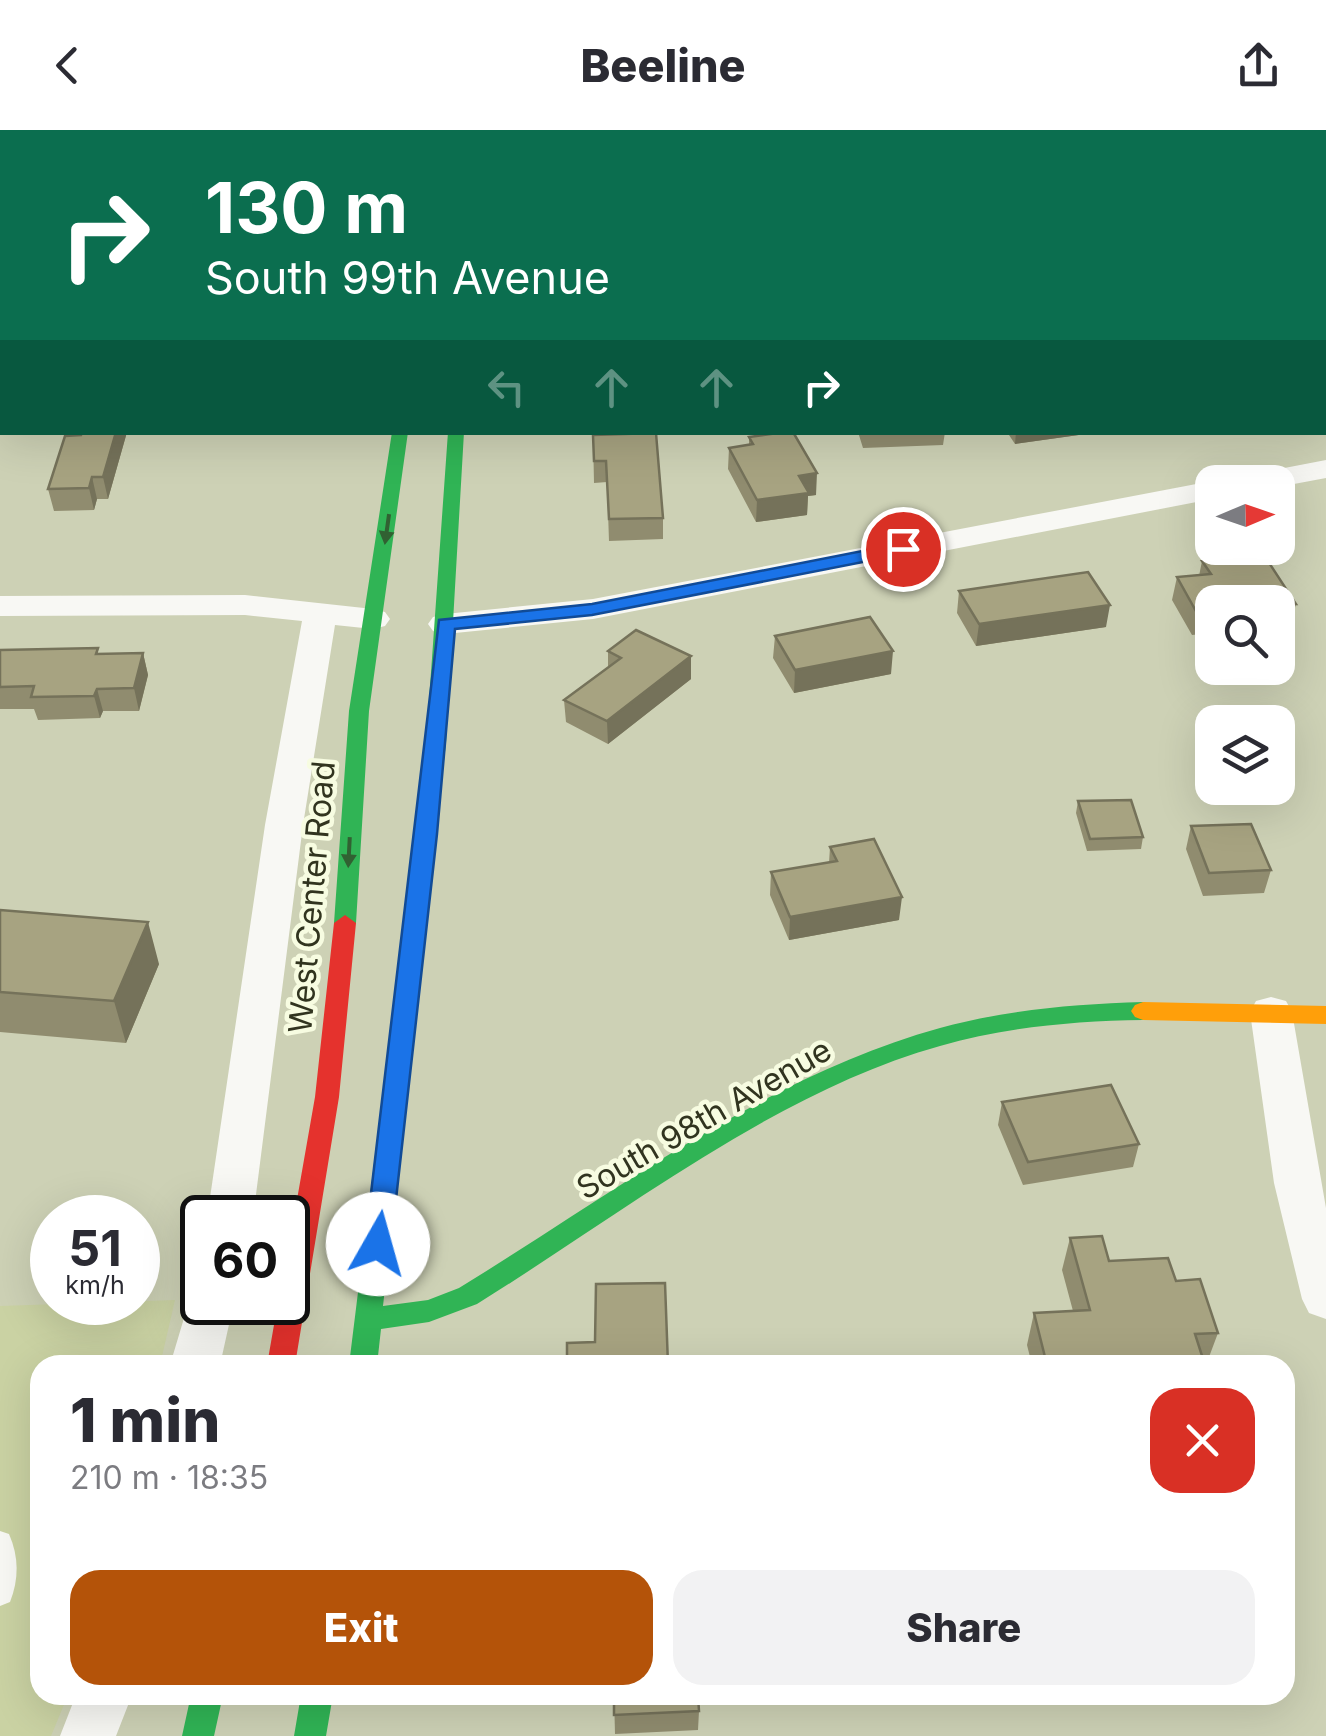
<!DOCTYPE html>
<html lang="en">
<head>
<meta charset="utf-8">
<style>
  body { margin:0; font-family:Inter,sans-serif; background:#f2f2f3; color:#2b2b33; height:100vh; display:flex; flex-direction:column; font-size:38px; white-space:nowrap }
  * { box-sizing:border-box; margin:0 }
  p { font-size:32px; color:#7c7c81 }
  .icon { flex:none; width:55px; height:55px; fill:none; stroke:currentColor; stroke-width:2; stroke-linecap:round; stroke-linejoin:round }
  .map { position:relative; flex:1; overflow:hidden }
  .sheet { position:absolute; left:30px; top:1225px; width:1265px; height:350px; display:flex; flex-direction:column; background:#fff; border-radius:30px; box-shadow:0 10px 40px #0002 }
  .sheet>* { flex:none }
  .banner { position:absolute; left:0px; top:0px; width:1328px; height:305px; box-shadow:0 10px 40px #0002; background:#0b6e4f; color:#fff; overflow:hidden }
  .needle { width:65px; rotate:88deg }
  .controls { position:absolute; left:1195px; top:335px; display:grid; gap:20px }
  .controls a { display:grid; place-items:center; width:100px; height:100px; border-radius:20px; background:#fff; box-shadow:0 10px 40px #0002; font-size:50px }
  .speed { position:absolute; left:30px; top:1065px; display:flex; gap:20px; font-size:50px; font-weight:700; text-align:center }
  .speed>* { display:grid; place-content:center; width:130px; height:130px; border-radius:50%; background:#fff; box-shadow:0 10px 40px #0002; line-height:1 }
  .speed small { font-size:25px; font-weight:400 }
  .speed .limit { border:5px solid #111; border-radius:15px; background:#fff; color:#111 }
  .pin { position:absolute; display:grid; place-items:center; width:85px; height:85px; color:#fff; margin:-42px; border:5px solid #fff; border-radius:50%; box-shadow:0 2px 10px #0007 }
  .me { position:absolute; width:110px; margin:-55px; rotate:7deg; stroke-linejoin:round; filter:drop-shadow(0 0 8px #0008) }
  .turn { display:flex; align-items:center; gap:35px; height:210px; padding:0 40px; font-size:45px }
  .turn .icon { width:130px; height:130px; stroke-width:2.5 }
  .turn b { display:block; font-size:70px; line-height:85px }
  .lanes { display:flex; align-items:center; height:95px; padding:0 40px; background:#0003; justify-content:center; gap:50px; direction:ltr }
  .lanes .off { opacity:.35 }
  .round { display:grid; place-items:center; flex:none; width:105px; height:105px; border-radius:30px; background:#f2f2f3 }
  .head { display:flex; align-items:center; justify-content:space-between; height:170px; padding:0 40px }
  h1 { font-size:60px; font-weight:800; line-height:75px }
  .primary-button { display:flex; gap:20px; margin-top:auto; padding:20px 40px }
  .primary-button a { flex:1; height:115px; border-radius:30px; background:#b45309; color:#fff; font-size:40px; font-weight:800; line-height:115px; text-align:center }
  .primary-button a+a { background:#f2f2f3; color:#2b2b33 }
  header { display:flex; justify-content:space-between; align-items:center; height:130px; padding:0 40px; background:#fff; font-size:45px; font-weight:800 }
  .map>svg:first-child { display:block }
  .built { fill:#cad2a3 }
  .lines { fill:none; stroke-linecap:round; stroke-linejoin:round }
  .lane { fill:#f8f8f4; fill-rule:evenodd }
  .street { fill:#f8f8f4; fill-rule:evenodd }
  .fast { fill:#30b455; fill-rule:evenodd }
  .slow { fill:#ff9f0a; fill-rule:evenodd }
  .jam { fill:#e5322d; fill-rule:evenodd }
  .wall { fill:#908c6f }
  .shaded-wall { fill:#75725a }
  .building { fill:#a7a381; stroke:#75725a; stroke-width:2.5 }
  .oneway { fill:#316132 }
  .route { fill:#1a73e8; stroke:#114b97; stroke-width:2.5 }
  .labels { text-anchor:middle; stroke-width:9; stroke-linejoin:round; paint-order:stroke }
  .street-label { font-size:32px; fill:#31341f; stroke:#f7fce1 }
</style>
</head>
<body>
<header><svg class="icon" aria-label="back" viewBox="0 0 24 24"><path d="M15 5l-7 7 7 7"/></svg>Beeline<svg class="icon" aria-label="share" viewBox="0 0 24 24"><path d="M12 15V3M7 8l5-5 5 5M5 13v7h14v-7"/></svg></header>
<div class="map">
<svg width="1326" height="1606" viewBox="0 0 1326 1606">
  <rect width="100%" height="100%" fill="#cdd1b5"/>
  <path class="built" d="M175,1170l-15,65h-120v330h28l-17,41h-51v-430z"/>
  <g class="lines">
    <path class="lane" d="M0,1401l9,3c10,23 10,45 1,68l-10,4z"/>
    <path class="street" d="M0,60h2v14h-2z
      M1325,61h1v14h-1z
      M1326,330v18l-48,9v-5h-40l4,-6z
      M1212,351l7,1h-7v17l-619,120 -148,15 -12,-3 -5,-7 5,-7 12,-3 148,-15z
      M245,465l128,14 12,3 5,7 -5,7 -12,3 -38,-4 -32,200 -50,393h-46l58,-393 37,-204 -57,-6 -245,1v-20z
      M1271,867l15,4 6,11 34,196v111l-17,-6 -7,-14 -28,-116 -24,-171 6,-11z
      M202,1155v17h32l-14,63h-50l23,-77z
      M76,1565h56l-16,41h-56z"/>
    <path class="fast" d="M392,302h16l-39,279 -13,212 -11,8 -11,-8 15,-212z
      M448,302h16l-18,311 -63,563 45,-6 31,-12c154,-94 304,-211 481,-260 66,-18 134,-24 203,-26l8,3 4,6 -4,6 -8,3c-68,1 -137,7 -203,26 -165,46 -318,168 -463,258l-48,18 -48,7 -4,36h-28l77,-622z
      M191,1565h32l-9,41h-32z
      M301,1565h32l-7,41h-32z"/>
    <path class="slow" d="M1143,872l183,4v18l-183,-4 -8,-3 -4,-6 4,-6z"/>
    <path class="jam" d="M431,0h14v2h-13z
      M345,785l11,8 -17,174 -44,268h-28l11,-63h10v-51l27,-154 19,-174z"/>
  </g>
  <path class="wall" d="M95,0h104v2h-103z
    M259,0h93v2h-92z
    M558,0h41v2h-41z
    M1275,0h50v3l-50,-1z
    M77,302h50l-19,67h-11l-3,11 -40,1 -6,-22 30,-53z
    M858,302h87l-2,13 -80,3z
    M1007,302h93l-85,12z
    M593,305l70,83v21l-54,2 -2,-59 -13,1z
    M749,307l67,58 -8,1 -1,19 -51,7 -28,-53 1,-21 20,-3z
    M1202,431l94,43 -6,22 -12,1v-25h-66v31l-20,2 -20,-35 5,-23 22,-1z
    M959,461l147,36 -130,19 -19,-33z
    M775,506l116,38 -97,19 -21,-35z
    M0,520l99,4 44,-1 5,22 -9,36h-36l-3,7 -62,2 -4,-11h-34z
    M608,521l83,28 -83,65 -42,-22 -2,-22 44,-33z
    M1078,671l65,36 -2,12 -54,2 -11,-38z
    M1191,696l80,44 -7,23 -61,3 -17,-47z
    M830,717l69,73 -110,20 -19,-45 1,-23 58,-9z
    M0,780l159,54 -33,79 -126,-11z
    M1002,972l137,42 -6,23 -110,18 -25,-60z
    M1070,1108l39,23 67,20 42,52 -12,32h-174l-5,-20 7,-32 39,-2 -11,-41z
    M614,1565l85,16 -1,19 -83,4z"/>
  <path class="shaded-wall" d="M116,302h11l-19,67 -5,-22z
    M1016,302h84l-85,12z
    M817,343l-1,22 -8,1 -1,19 -51,7 1,-22 42,-24z
    M92,347l5,22 -3,11 -5,-22z
    M1110,475l-4,22 -130,19 3,-22z
    M893,521l-2,23 -97,19 1,-23z
    M143,523l5,22 -9,36 -5,-23z
    M691,526v23l-83,65 -1,-23z
    M97,559l6,22 -3,7 -6,-22z
    M902,767l-3,23 -110,20 1,-23z
    M148,792l11,42 -33,79 -12,-42z"/>
  <path class="building" d="M1294,0h31v3v-1z
    M82,302h34l-13,45h-11l-3,11 -41,1 17,-53 16,-1z
    M785,302h8l24,41 -18,3 10,17 -52,7 -28,-52 24,-4 -4,-7z
    M656,303l7,85 -54,1 -3,-58h-12l-1,-26z
    M1264,425l32,49 -18,1v-3h-66v9l-15,2 -20,-36 34,-3 -9,-13z
    M1088,442l22,33 -131,19 -20,-33z
    M870,487l23,34 -98,19 -20,-34z
    M636,500l55,26 -84,65 -43,-21 57,-42 -13,-7z
    M98,518l-2,6 47,-1 -9,35 -37,1 -3,7 -63,1 3,-11 -34,1v-37z
    M1131,670l12,37 -53,2 -12,-38z
    M1251,694l20,46 -62,3 -18,-47z
    M874,709l28,58 -112,20 -19,-45 66,-11 -7,-14z
    M0,780l148,12 -34,79 -114,-9z
    M1111,955l28,59 -111,18 -26,-60z
    M1102,1106l7,25 59,-3 8,23 24,-2 18,54 -23,1 10,31h-158l-13,-52 56,-3 -20,-72z
    M665,1153l3,82h-101v-22l28,-1 1,-58z
    M614,1565h84l1,16 -85,4z"/>
  <defs><path id="oneway-solid" d="M-6-.8H1V-3.2L6.5 0L1 3.2V.8H-6Z" transform="scale(2.5)"/></defs>
  <g class="oneway">
    <use href="#oneway-solid" transform="translate(387 399) rotate(98)"/>
    <use href="#oneway-solid" transform="translate(349 722) rotate(93)"/>
  </g>
  <path class="route" d="M903,413l6,2v8l-317,62 -137,14 -18,205 -46,410 -3,7 -10,3 -9,-3 -4,-7 74,-624 153,-16z"/>
  <g class="labels">
    <g class="street-label">
      <text transform="translate(312 767) rotate(-85)" y="11">West Center Road</text>
      <text transform="translate(704 989) rotate(-30)" y="11">South 98th Avenue</text>
    </g>
  </g>
</svg>
<div class="controls">
<a><svg class="needle" viewBox="-14 -14 28 28"><path d="M0-13l5 13h-10z" fill="#e53935"/><path d="M0 13l5-13h-10z" fill="#7c7c81"/></svg></a>
<a><svg class="icon" aria-label="search" viewBox="0 0 24 24"><circle cx="10" cy="10" r="6"/><path d="M15 15l6 6"/></svg></a>
<a><svg class="icon" aria-label="layers" viewBox="0 0 24 24"><path d="M12 4l9 5-9 5-9-5zM3 14l9 5 9-5"/></svg></a>
</div>
<div class="speed"><div>51<small>km/h</small></div><div class="limit">60</div></div>
<div class="pin" style="left:903px;top:419px;background:#d93025"><svg class="icon" aria-label="arrive" viewBox="0 0 24 24"><path d="M6 21V4h12l-3 4 3 4H6"/></svg></div>
<svg class="me" style="left:378px;top:1114px" viewBox="-20 -20 40 40"><circle r="19" fill="#fff"/><path d="M0-13L10 11 0 6-10 11z" fill="#1a73e8"/></svg>
<div class="banner">
<div class="turn"><svg class="icon" aria-label="right" viewBox="0 0 24 24"><path d="M7 20v-9h11M14 6l5 5-5 5"/></svg><div><b>130 m</b>South 99th Avenue</div></div>
<div class="lanes"><svg class="icon off" aria-label="left" viewBox="0 0 24 24"><path d="M17 20v-9H6M10 6l-5 5 5 5"/></svg><svg class="icon off" aria-label="ahead" viewBox="0 0 24 24"><path d="M12 20V5M6 11l6-6 6 6"/></svg><svg class="icon off" aria-label="ahead" viewBox="0 0 24 24"><path d="M12 20V5M6 11l6-6 6 6"/></svg><svg class="icon" aria-label="right" viewBox="0 0 24 24"><path d="M7 20v-9h11M14 6l5 5-5 5"/></svg></div>
</div>
<section class="sheet">
<div class="head"><div><h1>1 min</h1><p>210 m · 18:35</p></div><a class="round" style="background:#d93025;color:#fff"><svg class="icon" aria-label="close" viewBox="0 0 24 24"><path d="M6 6l12 12M18 6L6 18"/></svg></a></div>
<div class="primary-button"><a>Exit</a><a>Share</a></div>
</section>
</div>
</body>
</html>
